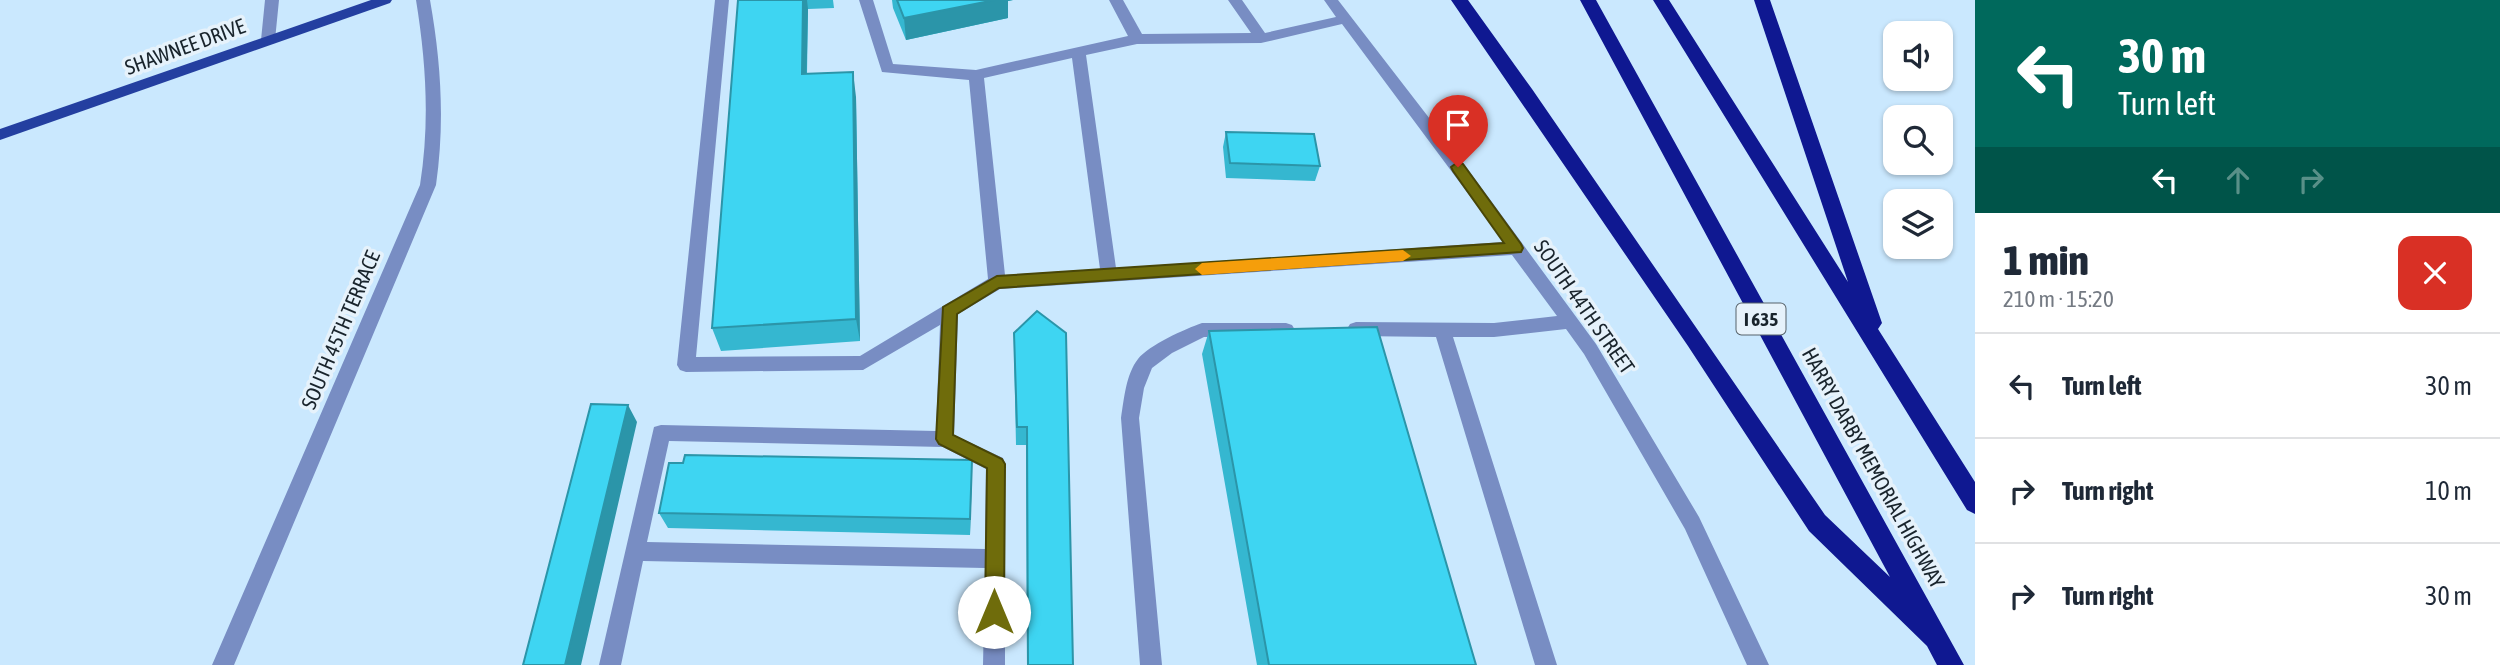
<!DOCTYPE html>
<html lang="en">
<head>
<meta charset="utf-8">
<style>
  body { margin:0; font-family:"Asap Condensed",sans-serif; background:#f6f6f7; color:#1f2937; height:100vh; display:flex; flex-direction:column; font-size:26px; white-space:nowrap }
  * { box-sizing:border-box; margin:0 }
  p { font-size:23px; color:#747a83 }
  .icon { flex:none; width:38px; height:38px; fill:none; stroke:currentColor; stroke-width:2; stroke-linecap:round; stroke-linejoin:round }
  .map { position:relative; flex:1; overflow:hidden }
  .drawer { display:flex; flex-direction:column; background:#fff; width:525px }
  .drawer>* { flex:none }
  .guide { background:#00695c; color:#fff; overflow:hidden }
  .tools { position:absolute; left:1883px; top:21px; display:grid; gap:14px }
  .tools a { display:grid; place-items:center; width:70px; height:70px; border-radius:14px; background:#fff; box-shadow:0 2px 5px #0004; font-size:35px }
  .pin { position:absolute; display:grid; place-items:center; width:60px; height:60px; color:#fff; margin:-72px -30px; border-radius:50% 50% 50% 0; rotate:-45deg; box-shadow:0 0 7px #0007 }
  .pin .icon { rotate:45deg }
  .me { position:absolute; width:77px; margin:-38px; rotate:0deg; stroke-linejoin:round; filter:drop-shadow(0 0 5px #0008) }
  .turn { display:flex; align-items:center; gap:24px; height:147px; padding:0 28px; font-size:32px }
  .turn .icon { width:91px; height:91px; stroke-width:2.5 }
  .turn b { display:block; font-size:49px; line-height:60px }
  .lanes { display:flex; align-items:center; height:66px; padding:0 28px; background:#0003; justify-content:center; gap:35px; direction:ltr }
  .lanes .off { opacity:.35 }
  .round { display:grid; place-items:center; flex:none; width:74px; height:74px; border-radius:14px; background:#f6f6f7 }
  .summary { display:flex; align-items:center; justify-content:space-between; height:119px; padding:0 28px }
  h1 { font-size:42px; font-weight:800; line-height:52px }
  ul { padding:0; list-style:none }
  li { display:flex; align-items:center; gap:21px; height:105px; padding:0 28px; border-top:2px solid #e0e1e3 }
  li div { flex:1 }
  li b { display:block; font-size:26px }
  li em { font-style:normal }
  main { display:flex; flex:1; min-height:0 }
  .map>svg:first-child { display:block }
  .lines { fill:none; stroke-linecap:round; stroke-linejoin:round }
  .minor { fill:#788dc3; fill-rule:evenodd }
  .major { fill:#243fa0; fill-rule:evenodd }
  .highway { fill:#0f1891; fill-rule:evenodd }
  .wall { fill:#35b7d0 }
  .shaded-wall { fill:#2b95a9 }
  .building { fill:#3ed5f2; stroke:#2b95a9; stroke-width:2 }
  .route { fill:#6f6c0b; stroke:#484607; stroke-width:2 }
  .slow { fill:#f59e0b }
  .labels { text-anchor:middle; stroke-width:7; stroke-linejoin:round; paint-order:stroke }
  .shield { fill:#e6f2fb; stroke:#56626a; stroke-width:2 }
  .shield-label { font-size:19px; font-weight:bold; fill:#19242c }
  .street-label { font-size:21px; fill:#19242c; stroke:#e6f2fb }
</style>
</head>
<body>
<main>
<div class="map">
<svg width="1975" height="665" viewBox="0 0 1975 665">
  <rect width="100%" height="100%" fill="#cae8fe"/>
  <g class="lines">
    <path class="minor" d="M265,0h14l-4,40 -7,5 -7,-5z
      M416,0h14c11,62 15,122 6,185l-202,480h-22l208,-480c10,-63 6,-123 -4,-185z
      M715,0h14l-33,357 164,-1 128,-77 -19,-199 -87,-8 -23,-72h14l20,64 83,6 152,-34 -19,-36h14l19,34 109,-1 -23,-33h14l23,33 71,-16 -12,-17h14l112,145 146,199 103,173 70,148h-22l-62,-136 -101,-175 -18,-25 -72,8h-41l104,328h-22l-99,-328 -80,-1 -6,-2 -3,-5 3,-5 6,-2 138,1 63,-7 -45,-61 -512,34 -42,25 -4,121 49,23 2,6v201h-22l2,-97 -342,-7 -22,104h-22l55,-238 7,-2 275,6 4,-106 -77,45 -177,2 -6,-2 -3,-5zM1342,24l162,218 -388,26 -30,-213 51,-11 124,-1zM1072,58l28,211 -95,6 -21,-197zM669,441l274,6 43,22 -1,80 -338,-7z
      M1202,323h84l6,2 3,5 -3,5 -6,2h-82l-32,16 -20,15 -8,20 -5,30 23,247h-22l-19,-247c3,-19 5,-44 17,-59 11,-14 47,-30 64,-36z"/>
    <path class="major" d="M371,0h21l-2,3 -390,137v-11z"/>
    <path class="highway" d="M1451,0h17l64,89 293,426 65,62 -310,-577h16l368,665h-27l-10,-19 -118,-115 -121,-185z
      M1653,0h16l179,282 -94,-282h16l112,323 -4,6 97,153v32l-8,-4z"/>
  </g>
  <path class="wall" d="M738,0h95l1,8 -26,1 -1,65 49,23 4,244 -139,10 -9,-23z
    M892,0h121l-5,1v17l-102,22 -13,-32z
    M1226,132l94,34 -5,15 -89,-3 -3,-31z
    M1209,331l267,334h-219l-55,-311z
    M1014,333l59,332h-46l-1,-220h-10l-2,-94z
    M972,460l-2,75 -302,-7 -9,-15z"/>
  <path class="shaded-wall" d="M803,0h4l1,9 -2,91 -4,-26z
    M995,0h18l-5,1v17l-102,22 -2,-22z
    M853,72l3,25 4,244 -4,-22z
    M628,405l9,17 -56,243h-16z
    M972,460v17l-2,58v-16z"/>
  <path class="building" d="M738,0h65l-1,74 51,-2 3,247 -144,9z
    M897,0h98l-91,18z
    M1226,132l88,2 6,32 -90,-3z
    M1037,311l29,22 7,332h-45l-1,-238h-10l-3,-94z
    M1377,327l99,338h-207l-60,-334z
    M591,404l37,1 -63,260h-42z
    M685,455l287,5 -2,59 -311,-6 10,-50h14z"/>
  <path class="route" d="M1458,162l5,2 58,80 2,4 -2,4 -522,36 -42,26 -4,121 49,24 3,5 -1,148 -3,6 -7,3 -6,-3 -3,-6 2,-144 -48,-24 -3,-5 7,-132 54,-31 507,-33 -51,-72 -2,-4z"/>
  <path class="slow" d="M1403,250l8,6 -8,5 -201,14 -7,-6 7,-6z"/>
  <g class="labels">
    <rect class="shield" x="1736.5" y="303.5" width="49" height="31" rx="5"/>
    <g class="shield-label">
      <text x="1761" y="326">I 635</text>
    </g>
    <g class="street-label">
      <text transform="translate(185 47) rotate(-20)" y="7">SHAWNEE DRIVE</text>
      <text transform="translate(1584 307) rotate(55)" y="7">SOUTH 44TH STREET</text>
      <text transform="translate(341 330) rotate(-67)" y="7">SOUTH 45TH TERRACE</text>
      <text transform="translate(1873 468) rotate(61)" y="7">HARRY DARBY MEMORIAL HIGHWAY</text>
    </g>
  </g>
</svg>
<div class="tools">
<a><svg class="icon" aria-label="sound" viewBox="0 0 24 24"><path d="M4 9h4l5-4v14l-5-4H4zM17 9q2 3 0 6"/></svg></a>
<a><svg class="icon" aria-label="search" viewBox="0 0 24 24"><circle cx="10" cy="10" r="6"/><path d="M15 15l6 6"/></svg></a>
<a><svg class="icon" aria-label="layers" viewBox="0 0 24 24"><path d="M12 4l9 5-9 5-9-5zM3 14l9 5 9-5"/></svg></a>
</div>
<div class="pin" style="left:1458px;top:167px;background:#d93025"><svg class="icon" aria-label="arrive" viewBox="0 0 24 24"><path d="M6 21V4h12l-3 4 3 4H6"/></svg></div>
<svg class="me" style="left:994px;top:612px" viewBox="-20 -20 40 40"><circle r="19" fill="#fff"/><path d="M0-13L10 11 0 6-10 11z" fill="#6f6c0b"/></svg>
</div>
<section class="drawer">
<div class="guide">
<div class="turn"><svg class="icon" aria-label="left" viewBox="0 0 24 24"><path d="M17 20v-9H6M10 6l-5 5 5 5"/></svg><div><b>30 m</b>Turn left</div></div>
<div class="lanes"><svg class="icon" aria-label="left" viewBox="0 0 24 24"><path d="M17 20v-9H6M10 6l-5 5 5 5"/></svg><svg class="icon off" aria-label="ahead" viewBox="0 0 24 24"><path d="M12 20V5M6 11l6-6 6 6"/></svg><svg class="icon off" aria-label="right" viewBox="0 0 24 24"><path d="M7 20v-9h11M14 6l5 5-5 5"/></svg></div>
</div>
<div class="summary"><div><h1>1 min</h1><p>210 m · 15:20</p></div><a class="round" style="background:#d93025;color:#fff"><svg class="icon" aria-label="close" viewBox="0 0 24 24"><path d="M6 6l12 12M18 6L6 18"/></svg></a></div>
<ul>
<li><svg class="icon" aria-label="left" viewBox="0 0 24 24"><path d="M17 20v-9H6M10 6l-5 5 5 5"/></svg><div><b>Turn left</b></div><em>30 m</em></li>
<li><svg class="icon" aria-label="right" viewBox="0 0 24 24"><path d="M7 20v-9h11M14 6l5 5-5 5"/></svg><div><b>Turn right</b></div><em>10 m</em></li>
<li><svg class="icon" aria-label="right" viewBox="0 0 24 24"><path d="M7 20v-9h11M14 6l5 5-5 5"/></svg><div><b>Turn right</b></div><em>30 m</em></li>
</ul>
</section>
</main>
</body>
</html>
